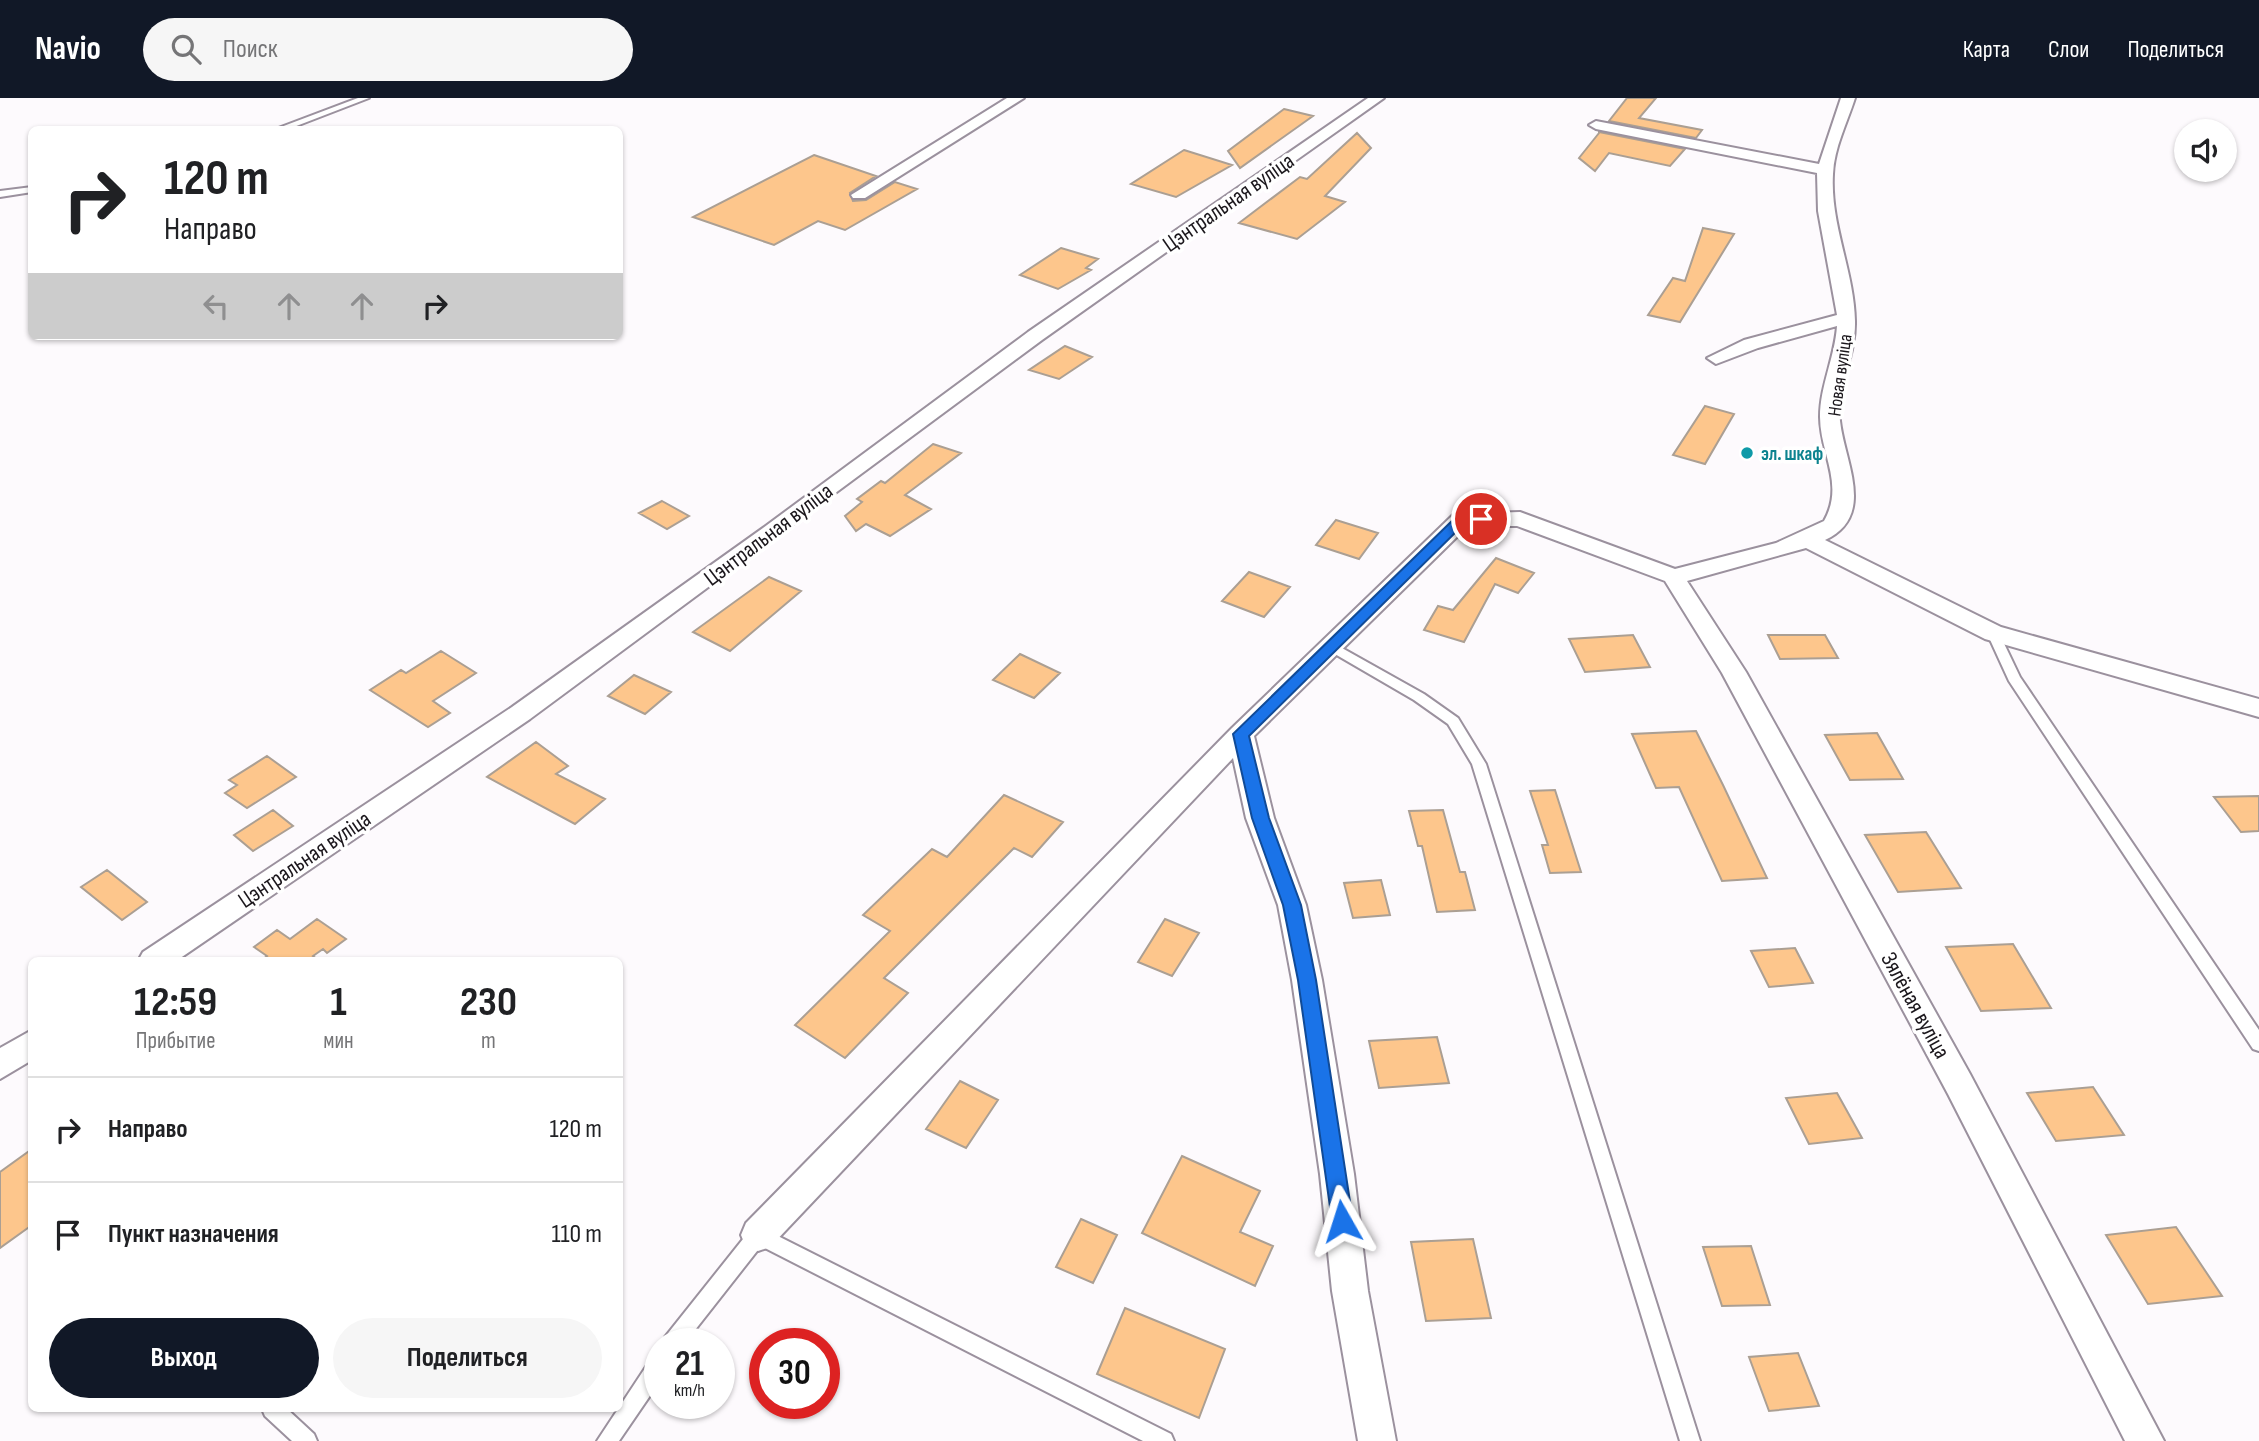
<!DOCTYPE html>
<html lang="ru">
<head>
<meta charset="utf-8">
<style>
  body { margin:0; font-family:"Sofia Sans Condensed",sans-serif; background:#f6f6f6; color:#202124; height:100vh; display:flex; flex-direction:column; font-size:26px; white-space:nowrap }
  * { box-sizing:border-box; margin:0 }
  p { font-size:23px; color:#757577 }
  .icon { flex:none; width:38px; height:38px; fill:none; stroke:currentColor; stroke-width:2; stroke-linecap:round; stroke-linejoin:round }
  .map { position:relative; flex:1; overflow:hidden }
  .side { position:absolute; left:28px; top:859px; width:595px; height:455px; display:flex; flex-direction:column; background:#fff; border-radius:10px; box-shadow:0 2px 5px #0004 }
  .side>* { flex:none }
  .guide { position:absolute; left:28px; top:28px; width:595px; height:214px; border-radius:10px; box-shadow:0 2px 5px #0004; background:#fff; color:#202124; overflow:hidden }
  .fabs { position:absolute; left:2174px; top:21px; display:grid; gap:14px }
  .fabs a { display:grid; place-items:center; width:63px; height:63px; border-radius:50%; background:#fff; box-shadow:0 2px 5px #0004; font-size:35px }
  .speed { position:absolute; left:644px; top:1230px; display:flex; gap:14px; font-size:35px; font-weight:700; text-align:center }
  .speed>* { display:grid; place-content:center; width:91px; height:91px; border-radius:50%; background:#fff; box-shadow:0 2px 5px #0004; line-height:1 }
  .speed small { font-size:18px; font-weight:400 }
  .speed .limit { border:10px solid #d22; background:#fff; color:#111 }
  .pin { position:absolute; display:grid; place-items:center; width:60px; height:60px; color:#fff; margin:-30px; border:4px solid #fff; border-radius:50%; box-shadow:0 2px 7px #0007 }
  .me { position:absolute; width:77px; margin:-38px; rotate:354deg; stroke-linejoin:round; filter:drop-shadow(0 0 5px #0008) }
  .turn { display:flex; align-items:center; gap:24px; height:147px; padding:0 21px; font-size:32px }
  .turn .icon { width:91px; height:91px; stroke-width:2.5 }
  .turn b { display:block; font-size:49px; line-height:60px }
  .lanes { display:flex; align-items:center; height:66px; padding:0 21px; background:#0003; justify-content:center; gap:35px; direction:ltr }
  .lanes .off { opacity:.35 }
  .eta { display:flex; justify-content:space-evenly; align-items:center; height:119px; text-align:center }
  .eta b { font-size:42px; font-weight:700; line-height:49px }
  .action { display:flex; gap:14px; margin-top:auto; padding:14px 21px }
  .action a { flex:1; height:80px; border-radius:42px; background:#111827; color:#fff; font-size:28px; font-weight:700; line-height:80px; text-align:center }
  .action a+a { background:#f6f6f6; color:#202124 }
  ul { padding:0; list-style:none }
  li { display:flex; align-items:center; gap:21px; height:105px; padding:0 21px; border-top:2px solid #e0e0e0 }
  li div { flex:1 }
  li b { display:block; font-size:26px }
  li em { font-style:normal }
  header { display:flex; align-items:center; gap:42px; box-sizing:border-box; height:98px; padding:0 35px; background:#111827; color:#fff }
  header strong { font-size:33px }
  nav { display:flex; gap:38px; margin-inline-start:auto; font-size:24px }
  .search { width:490px; height:63px; background:#f6f6f6; display:flex; align-items:center; gap:18px; box-sizing:border-box; padding:0 24px; border-radius:38px; color:#757577; font-size:26px }
  .map>svg:first-child { display:block }
  .building { fill:#fdc68c; stroke:#ab9f93; stroke-width:2 }
  .lines { fill:none; stroke-linecap:round; stroke-linejoin:round }
  .service-casing { stroke:#9b919e; stroke-width:4 }
  .minor-casing { stroke:#9b919e; stroke-width:4 }
  .service { fill:#fff; fill-rule:evenodd }
  .minor { fill:#fff; fill-rule:evenodd }
  .route { fill:#1a73e8; stroke:#114b97; stroke-width:2 }
  .culture-dot { fill:#0f9aa8; stroke:#fff; stroke-width:2.5 }
  .labels { text-anchor:middle; stroke-width:7; stroke-linejoin:round; paint-order:stroke }
  .far-street-label { font-size:19px; fill:#1b171c; stroke:#fff }
  .far-culture-label { font-size:19px; font-weight:bold; fill:#0d838f; stroke:#fff; text-anchor:start }
  .street-label { font-size:23px; fill:#1b171c; stroke:#fff }
</style>
</head>
<body>
<header>
<strong>Navio</strong>
<div class="search"><svg class="icon" aria-label="search" viewBox="0 0 24 24"><circle cx="10" cy="10" r="6"/><path d="M15 15l6 6"/></svg>Поиск</div>
<nav><a>Карта</a><a>Слои</a><a>Поделиться</a></nav>
</header>
<div class="map">
<svg width="2259" height="1343" viewBox="0 0 2259 1343">
  <rect width="100%" height="100%" fill="#fdfafd"/>
  <path class="building" d="M1627,0h29l-17,20 63,12 -6,8 -87,-17z
    M1284,11l29,7 -73,52 -12,-17z
    M1357,35l14,15 -46,48 20,6 -48,37 -58,-16 61,-46 7,2z
    M1599,35v-1l86,17 -15,17 -61,-13 -14,18 -16,-13z
    M1184,52l48,15 -56,32 -45,-13z
    M814,57l62,21 -26,17 3,8 13,-1 29,-18 22,7 -72,41 -27,-9 -44,24 -81,-28z
    M1703,130l31,6 -54,88 -32,-7 25,-37 12,3z
    M1061,150l37,11 -12,9 5,2 -33,19 -38,-14z
    M1065,248l27,11 -33,22 -30,-9z
    M1705,308l29,8 -29,50 -32,-9z
    M933,346l28,9 -56,42 26,14 -41,27 -24,-12 -10,7 -11,-15 17,-14 -5,-3 24,-18 4,2z
    M662,403l27,15 -22,13 -28,-16z
    M1336,422l42,13 -19,26 -43,-14z
    M1496,460l38,15 -16,20 -23,-9 -31,58 -40,-12 14,-24 15,4z
    M1249,474l41,15 -26,30 -42,-16z
    M769,479l32,14 -71,60 -37,-19z
    M1633,537l17,32 -65,5 -16,-33z
    M1768,537h57l13,23 -58,1z
    M441,553l35,22 -43,28 17,12 -22,14 -58,-37 31,-20 5,3z
    M1020,556l40,19 -26,25 -41,-18z
    M634,577l37,17 -26,22 -37,-18z
    M1696,633l27,54 44,93 -45,3 -43,-94 -23,1 -24,-54z
    M1877,635l26,46 -53,1 -25,-45z
    M536,644l32,24 -12,8 49,25 -30,25 -88,-47z
    M267,658l29,21 -49,31 -22,-15 12,-8 -8,-5z
    M1555,692l26,82 -31,1 -8,-28h6l-18,-54z
    M1004,697l59,27 -31,35 -18,-9 -130,130 24,15 -63,65 -50,-33 95,-94 -27,-16 69,-66 15,8z
    M2259,698v35l-18,1 -27,-35z
    M273,712l20,16 -40,25 -19,-16z
    M1443,712l17,62h5l10,38 -38,2 -15,-66h-4l-9,-35z
    M1926,734l35,56 -63,4 -33,-57z
    M107,772l40,32 -25,18 -41,-33z
    M1381,782l9,35 -37,3 -9,-35z
    M317,821l29,20 -19,14 -4,-4 -10,7 6,5h-58l6,-5 -13,-9 23,-17 13,9z
    M1165,821l34,14 -27,43 -34,-14z
    M2013,846l38,64 -70,3 -35,-64z
    M1795,850l18,35 -44,4 -18,-36z
    M1437,939l12,46 -70,5 -10,-47z
    M960,983l38,19 -32,48 -40,-19z
    M2093,989l31,48 -68,6 -29,-48z
    M1837,995l25,45 -53,6 -23,-46z
    M32,1051v76l-32,23v-76z
    M1182,1058l78,35 -20,41 33,14 -18,40 -113,-53z
    M1081,1121l36,16 -24,48 -37,-16z
    M2176,1129l46,69 -74,8 -42,-69z
    M1473,1141l18,79 -65,3 -15,-79z
    M1751,1148l19,59 -48,1 -19,-59z
    M1125,1210l100,41 -26,69 -102,-44z
    M1798,1255l21,53 -50,5 -20,-54z"/>
  <g class="lines">
    <defs>
      <path id="service" d="M358,0h11l-83,32h-13z
        M32,89v5l-32,5v-6z
        M1993,531l6,4 21,44 239,353v21l-6,-2 -244,-368 -22,-48z
        M1333,545l91,51 34,24 28,46 214,677h-20l-208,-677 -24,-40 -34,-24 -86,-50 -1,-3z
        M758,1128l413,208 3,7h-31l-382,-195 -77,98h-22l3,-7 86,-108z
        M660,1255v28l-41,60h-22l56,-85z
        M262,1311h25l27,25 3,7h-25l-27,-25z"/>
      <path id="minor" d="M1007,0h17l-159,100h-12l-2,-3z
        M1368,0h16l-342,242 -512,379 -354,242h-38l5,-9 369,-245 251,-179 265,-196z
        M1841,0h14c-8,25 -21,50 -22,76 -3,51 21,97 22,147 1,34 -18,66 -15,100 4,40 37,95 -15,119l176,87 258,72v18l-274,-78 -179,-91 -119,33 59,91 224,402 194,367h-39l-177,-347 -226,-421 -57,-92 -148,-55h-49l-214,210 20,82 32,87 16,75 32,194 14,117 28,150h-38l-26,-150 -12,-117 -28,-194 -14,-75 -32,-87 -13,-60 -463,489 -12,4 -12,-4 -5,-12 5,-12 486,-495 222,-214 66,-2 155,57 101,-26 48,-22c21,-37 -4,-67 -4,-104 0,-31 15,-60 17,-91l-79,22 -42,16 -9,-6 37,-18 93,-25 -19,-104 -1,-38 -221,-44 -7,-4 7,-4 223,43z
        M32,932v30l-32,19v-31z"/>
    </defs>
    <use href="#service" class="service-casing"/>
    <use href="#minor" class="minor-casing"/>
    <use href="#service" class="service"/>
    <use href="#minor" class="minor"/>
  </g>
  <path class="route" d="M1457,418l24,-1 7,4 -7,4h-16l-216,213 20,82 32,87 15,75 37,241 -3,7 -8,2 -7,-2 -3,-7 -34,-241 -15,-75 -31,-87 -19,-84z"/>
  <circle class="culture-dot" cx="1747" cy="355" r="7"/>
  <g class="labels">
    <g class="far-street-label">
      <text transform="translate(1839 277) rotate(-82)" y="7">Новая вуліца</text>
    </g>
    <g class="far-culture-label">
      <text x="1761" y="362">эл. шкаф</text>
    </g>
    <g class="street-label">
      <text transform="translate(1228 104) rotate(-35)" y="8">Цэнтральная вуліца</text>
      <text transform="translate(768 436) rotate(-37)" y="8">Цэнтральная вуліца</text>
      <text transform="translate(304 761) rotate(-34)" y="8">Цэнтральная вуліца</text>
      <text transform="translate(1916 907) rotate(61)" y="8">Зялёная вуліца</text>
    </g>
  </g>
</svg>
<div class="fabs">
<a><svg class="icon" aria-label="sound" viewBox="0 0 24 24"><path d="M4 9h4l5-4v14l-5-4H4zM17 9q2 3 0 6"/></svg></a>
</div>
<div class="speed"><div>21<small>km/h</small></div><div class="limit">30</div></div>
<div class="pin" style="left:1481px;top:421px;background:#d93025"><svg class="icon" aria-label="arrive" viewBox="0 0 24 24"><path d="M6 21V4h12l-3 4 3 4H6"/></svg></div>
<svg class="me" style="left:1342px;top:1123px" viewBox="-20 -20 40 40"><path d="M0-17L14 15 0 8-14 15z" fill="#1a73e8" stroke="#fff" stroke-width="4"/></svg>
<div class="guide">
<div class="turn"><svg class="icon" aria-label="right" viewBox="0 0 24 24"><path d="M7 20v-9h11M14 6l5 5-5 5"/></svg><div><b>120 m</b>Направо</div></div>
<div class="lanes"><svg class="icon off" aria-label="left" viewBox="0 0 24 24"><path d="M17 20v-9H6M10 6l-5 5 5 5"/></svg><svg class="icon off" aria-label="ahead" viewBox="0 0 24 24"><path d="M12 20V5M6 11l6-6 6 6"/></svg><svg class="icon off" aria-label="ahead" viewBox="0 0 24 24"><path d="M12 20V5M6 11l6-6 6 6"/></svg><svg class="icon" aria-label="right" viewBox="0 0 24 24"><path d="M7 20v-9h11M14 6l5 5-5 5"/></svg></div>
</div>
<section class="side">
<div class="eta">
<div><b>12:59</b><p>Прибытие</p></div>
<div><b>1</b><p>мин</p></div>
<div><b>230</b><p>m</p></div>
</div>
<ul>
<li><svg class="icon" aria-label="right" viewBox="0 0 24 24"><path d="M7 20v-9h11M14 6l5 5-5 5"/></svg><div><b>Направо</b></div><em>120 m</em></li>
<li><svg class="icon" aria-label="arrive" viewBox="0 0 24 24"><path d="M6 21V4h12l-3 4 3 4H6"/></svg><div><b>Пункт назначения</b></div><em>110 m</em></li>
</ul>
<div class="action"><a>Выход</a><a>Поделиться</a></div>
</section>
</div>
</body>
</html>
